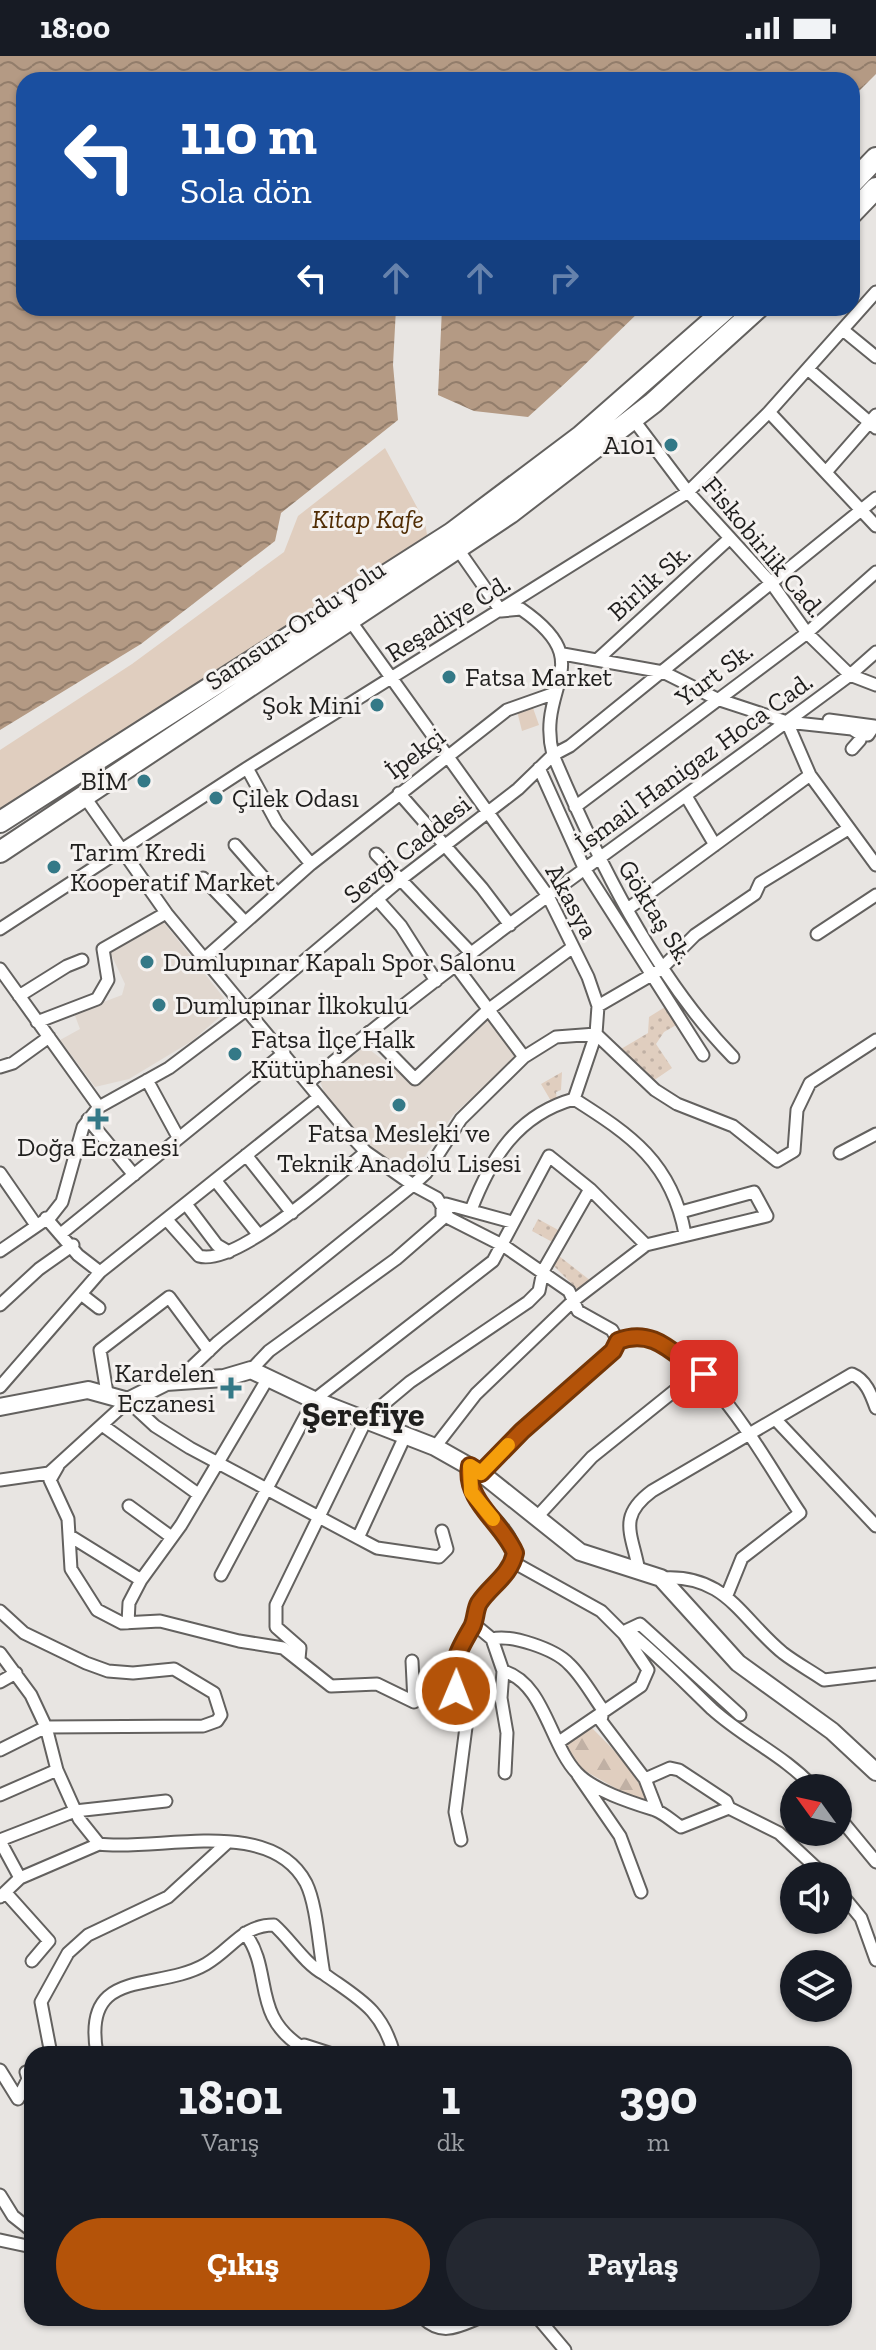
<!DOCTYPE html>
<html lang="tr">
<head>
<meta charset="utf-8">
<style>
  body { margin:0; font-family:"Zilla Slab",serif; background:#242831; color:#f1f3f6; height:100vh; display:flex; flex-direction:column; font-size:30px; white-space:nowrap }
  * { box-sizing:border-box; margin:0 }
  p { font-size:26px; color:#9ea1a6 }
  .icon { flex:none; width:44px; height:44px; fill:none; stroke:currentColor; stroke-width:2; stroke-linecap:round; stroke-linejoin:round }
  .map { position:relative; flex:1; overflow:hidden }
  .sheet { position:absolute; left:24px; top:1990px; width:828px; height:280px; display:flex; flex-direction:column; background:#171b24; border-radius:24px; box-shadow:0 2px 6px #0004 }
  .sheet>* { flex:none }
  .banner { position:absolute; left:16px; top:16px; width:844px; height:244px; border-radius:24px; box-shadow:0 2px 6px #0004; background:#1a4fa0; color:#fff; overflow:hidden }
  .needle { width:52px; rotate:303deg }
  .tools { position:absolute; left:780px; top:1718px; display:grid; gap:16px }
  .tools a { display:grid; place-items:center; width:72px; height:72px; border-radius:50%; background:#171b24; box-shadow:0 2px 6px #0004; font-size:40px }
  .pin { position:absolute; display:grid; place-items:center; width:68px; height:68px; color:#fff; margin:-34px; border-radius:16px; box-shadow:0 4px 12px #0006 }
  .me { position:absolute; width:88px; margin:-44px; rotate:1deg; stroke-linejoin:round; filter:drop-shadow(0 0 6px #0008) }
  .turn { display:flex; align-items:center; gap:28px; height:168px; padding:0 32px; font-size:36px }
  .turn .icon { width:104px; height:104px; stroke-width:2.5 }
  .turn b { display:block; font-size:56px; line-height:68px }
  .lanes { display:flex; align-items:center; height:76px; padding:0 32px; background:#0003; justify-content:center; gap:40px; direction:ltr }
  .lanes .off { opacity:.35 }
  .eta { display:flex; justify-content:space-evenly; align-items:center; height:136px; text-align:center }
  .eta b { font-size:48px; font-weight:800; line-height:56px }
  .cta { display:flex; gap:16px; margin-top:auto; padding:16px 32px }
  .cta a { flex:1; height:92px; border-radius:48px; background:#b45309; color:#fff; font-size:32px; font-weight:800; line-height:92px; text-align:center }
  .cta a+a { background:#242831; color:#f1f3f6 }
  .status { display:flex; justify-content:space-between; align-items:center; height:56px; padding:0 40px; background:#171b24; direction:ltr }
  .status svg { height:22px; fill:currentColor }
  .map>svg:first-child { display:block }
  .built { fill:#e1d8d0 }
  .grass { fill:url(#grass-dots) }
  .forest { fill:url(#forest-firs) }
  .park { fill:#e0cebf }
  .water { fill:url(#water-waves) }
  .pier { fill:#e8e5e2 }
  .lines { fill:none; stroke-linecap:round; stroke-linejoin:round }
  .street-casing { stroke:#63615f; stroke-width:15 }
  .secondary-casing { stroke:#63615f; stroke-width:20 }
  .highway-casing { stroke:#63615f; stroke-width:24 }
  .street { stroke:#fff; stroke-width:11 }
  .secondary { stroke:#fff; stroke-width:16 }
  .highway { stroke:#fff; stroke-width:20 }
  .route-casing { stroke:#753606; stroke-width:20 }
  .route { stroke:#b45309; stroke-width:14 }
  .slow { stroke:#f59e0b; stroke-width:14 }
  .poi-dot { fill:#347987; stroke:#f5f2f0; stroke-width:3 }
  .labels { text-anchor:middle; stroke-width:6; stroke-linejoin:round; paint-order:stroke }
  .poi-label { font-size:26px; fill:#1f1e1d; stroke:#f5f2f0; text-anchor:start }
  .park-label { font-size:26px; font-style:italic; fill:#502c03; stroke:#f5f2f0 }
  .street-label { font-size:26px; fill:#1f1e1d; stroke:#f5f2f0 }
  .district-label { font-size:34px; font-weight:bold; fill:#1f1e1d; stroke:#f5f2f0 }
</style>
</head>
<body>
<div class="status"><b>18:00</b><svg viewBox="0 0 49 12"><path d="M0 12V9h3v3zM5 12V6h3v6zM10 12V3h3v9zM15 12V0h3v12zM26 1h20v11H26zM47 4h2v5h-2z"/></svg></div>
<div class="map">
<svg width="876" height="2294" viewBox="0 0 876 2294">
  <defs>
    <pattern id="grass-dots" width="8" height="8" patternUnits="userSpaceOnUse" patternTransform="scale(2)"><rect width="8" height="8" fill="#e0cebf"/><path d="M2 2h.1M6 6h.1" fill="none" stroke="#c0b0a4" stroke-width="1.8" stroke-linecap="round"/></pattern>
    <pattern id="forest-firs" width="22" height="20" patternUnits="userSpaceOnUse" patternTransform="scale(2)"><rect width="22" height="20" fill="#e0cebf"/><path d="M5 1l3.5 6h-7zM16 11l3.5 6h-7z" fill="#c0b0a4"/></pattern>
    <pattern id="water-waves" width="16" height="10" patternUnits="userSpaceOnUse" patternTransform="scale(2)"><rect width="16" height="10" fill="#b49a84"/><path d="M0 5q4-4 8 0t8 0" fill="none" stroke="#927d6b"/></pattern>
  </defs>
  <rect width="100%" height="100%" fill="#e8e5e2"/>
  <path class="built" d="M161,863l63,79 -1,16 -31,27 -63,38 -34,8 -35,-47 20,-11 -6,-16 48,-18 3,-11 -16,-34z
    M488,958l29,43 -64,58 -41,60 -45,-28 -42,-52 -5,-14 45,-35 50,39z"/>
  <path class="grass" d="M665,951l13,17 -14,8 -8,12 16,24 -19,13 -32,-32 27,-16 1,-16z
    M562,1016l-1,18 -5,2 1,8 -6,1 -10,-17z
    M538,1163l24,13 -6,12 -24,-13z
    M559,1200l32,25 -12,10 -26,-26z"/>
  <path class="forest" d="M589,1669c24,24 50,48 60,82l-71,-40 -13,-25z"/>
  <path class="park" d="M385,392l40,74 2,13 -196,131 -231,147v-63l132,-86 152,-112 14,-36z
    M528,651l5,1 6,17 -17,6 -5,-20z"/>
  <path class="water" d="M0,0h876v18l-24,24v-18h-828v228h372l-3,57 5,55 -117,93 -6,28 -134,103 -141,86z
    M442,252h206l-120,109 -54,-6 -36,-16z"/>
  <path class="pier" d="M643,252h9l-117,110 -1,-4z"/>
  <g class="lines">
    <defs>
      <path id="street" d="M843,274l33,27
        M808,313l68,59
        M769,356l107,114
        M633,363l55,73 84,92 35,49 43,42 26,10
        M826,416l50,-57
        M457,492l44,63 20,-2c80,55 14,76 32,146 44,104 101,221 180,302
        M349,563l199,277 40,81 10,29 -2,28 59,56 22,14 56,22 44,35 17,-10 3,-41 13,-27 66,-43
        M563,598l100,18 54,27 70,23 65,7 8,5v6l-8,9
        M598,603l132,-121
        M829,664l45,6 -6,9h-8
        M787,666l23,53 66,90
        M247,712l30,55 34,41
        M539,712l46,102 118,185
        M399,737l83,95 28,37
        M84,740l83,118 186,224 13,14 47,33 -195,157 -41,39
        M686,740l29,49
        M575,751l232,-174 69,-61
        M235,789l42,48
        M376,798l96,100
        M203,822l41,43
        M377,843l24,27 35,55
        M629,852l181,-133
        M0,873l247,-161 441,-276 81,-80 107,-120
        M817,878l59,-39
        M204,903l107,-95 196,-154 48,-17
        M456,910l68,91
        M0,913l99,138
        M19,940l48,-30 15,-6
        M598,950l62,-36 35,-35 60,-41 5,-11 88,-54
        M37,966l60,-23 11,-19 -5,-31 63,-36
        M369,976l46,47 73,-69 85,-63
        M0,1011l13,-4 36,-26
        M147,1024l31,57
        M309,1026c173,-145 360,-272 541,-407l26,-23
        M574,1043l22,-65 -40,3 -32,20 -63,62 -35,54 -13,12 24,13 12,20 55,28 65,45 9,20 34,19 6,11
        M88,1063l46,56
        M840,1097l36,-19
        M246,1099l46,58
        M0,1117l36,52
        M215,1124l43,54
        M186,1148l31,41 12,7
        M471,1154c20,-52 46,-95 103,-111 57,36 98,64 111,135
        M46,1162l32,37 22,17
        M167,1164l32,36c37,11 136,-79 167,-104
        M62,1177l222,-180
        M0,1195l51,-35 11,-14 21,-75 16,-20 70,-39 77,-58 154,-130 118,-91 35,-34 17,-9 306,-248
        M81,1238l18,14
        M0,1249l39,-36 34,-24
        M251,1314l18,-19 127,-92 46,-40v-10l4,-5 66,18
        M0,1331l100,-115 219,-175
        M107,1337l-7,-43 69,-53 40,54
        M776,1364l100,106
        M102,1369l96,69
        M435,1391l41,-53 97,-93 73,-56 121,-29 -13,-24 -73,20
        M58,1410l-8,14 18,39 3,50 26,41 25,13 38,-2 79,20 44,7 48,38 46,-2 37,18 -2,-41
        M470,1410c-8,41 52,58 43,96
        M481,1417l41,-42 91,-80 5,-10c72,-27 148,123 182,172l-58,45 -15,37
        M0,1424l49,-7 79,-72 27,25 35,22 168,90 19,10 62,9 8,-8 -5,-18
        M129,1450l41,30
        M537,1461l55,-60 107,-86
        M70,1480l71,44 40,-55 87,-147
        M358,1482l48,-104
        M639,1515c-7,-38 -22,-54 13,-80l200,-117c14,6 19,20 24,34
        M221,1519l93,-175 179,-139 56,-105 41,33 56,56
        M661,1522c65,-5 80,41 122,75 13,10 28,18 41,27l52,-6
        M0,1555l24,22 62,30 22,8 25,2 41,-4 40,24 7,22 -4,6 -14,5 -157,1 -46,23
        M128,1567l1,-20 12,-23
        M474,1568l18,15c19,-5 63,10 77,25 13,12 23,31 34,46l-2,11 44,58 12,31
        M627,1574c31,25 57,52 85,79 33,30 72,46 102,79
        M623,1576l17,-8 100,91
        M492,1583l11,32 -2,27 6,35 -2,40
        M0,1597l31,42 15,32 11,43 22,49 20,25c59,8 171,-29 207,39 11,22 13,66 18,91 35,25 58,35 70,80
        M299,1603l1,-11 -24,-21v-22l91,-187 43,-36 118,-80 11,-11 4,-20 47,-82
        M503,1615c41,11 47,74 74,102 17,18 56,30 78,37 9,3 18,12 26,17l48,-19
        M0,1626l16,-9
        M578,1719l42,61 21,56
        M645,1723l25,-11 9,2 47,31 3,7 50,25 46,43
        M0,1739l57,-25
        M838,1760l38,46
        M0,1784l75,-29 91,-10
        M461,1784l-6,-28 11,-85 -10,-36v-37l18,-30 3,-19 36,-43 88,49 23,23 24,36 -7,16 -82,56
        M0,1785l20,37
        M838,1834l23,28 15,42
        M6,1837l43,48 -17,20
        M0,1841l20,-19 79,-34
        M245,1877c29,39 5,82 58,115
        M302,1994l2,-5 28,9
        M51,1998l-10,-52 27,-49 20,-18 80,-38 59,-54
        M97,1998c-16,-89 59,-61 109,-90 26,-15 36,-39 68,-39 17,15 30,38 50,49
        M0,2014l18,29 10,-20 -2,-7
        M0,2139l13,21 19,15
        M0,2184l32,7
        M423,2262c19,18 34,9 56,0
        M538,2262l27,32"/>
      <path id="secondary" d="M0,1351l88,-17 40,11 38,-19 58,-4 27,-8 63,30 121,47 46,26 99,79 81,26 77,85 94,68 44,41"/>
      <path id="highway" d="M852,127l24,-25
        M852,157l24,-25
        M0,766l452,-289 129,-97 146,-128
        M0,796l510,-339 143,-110 105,-95"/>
    </defs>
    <use href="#street" class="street-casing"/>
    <use href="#secondary" class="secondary-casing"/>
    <use href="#highway" class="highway-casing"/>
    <use href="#street" class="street"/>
    <use href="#secondary" class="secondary"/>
    <use href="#highway" class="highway"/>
  </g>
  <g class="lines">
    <defs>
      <path id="route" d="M456,1635c0,-37 -2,-33 16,-64 4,-8 3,-17 7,-24 12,-18 31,-27 36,-50 -12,-30 -51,-52 -45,-87l11,7 41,-42 91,-80 5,-10c38,-15 58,17 86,33"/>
    </defs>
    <use href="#route" class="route-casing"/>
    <use href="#route" class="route"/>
    <path class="slow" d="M493,1463l-22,-27 -1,-26 11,7 27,-28"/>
  </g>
  <g class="poi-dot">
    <circle cx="671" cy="389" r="8"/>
    <circle cx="449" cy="621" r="8"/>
    <circle cx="377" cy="649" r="8"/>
    <circle cx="144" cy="725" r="8"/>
    <circle cx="216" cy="742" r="8"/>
    <circle cx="54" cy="811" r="8"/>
    <circle cx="147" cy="906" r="8"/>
    <circle cx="159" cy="949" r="8"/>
    <circle cx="235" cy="998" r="8"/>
    <circle cx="399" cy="1049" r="8"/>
    <path d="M94 1051h8v8h8v8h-8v8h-8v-8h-8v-8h8z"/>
    <path d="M227 1320h8v8h8v8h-8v8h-8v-8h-8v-8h8z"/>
  </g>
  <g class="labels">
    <g class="poi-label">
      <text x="655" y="398" text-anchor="end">A101</text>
      <text x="465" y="630">Fatsa Market</text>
      <text x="361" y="658" text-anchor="end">Şok Mini</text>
      <text x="128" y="734" text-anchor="end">BİM</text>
      <text x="232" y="751">Çilek Odası</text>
      <text x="70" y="805">Tarım Kredi<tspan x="70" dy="30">Kooperatif Market</tspan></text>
      <text x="163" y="915">Dumlupınar Kapalı Spor Salonu</text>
      <text x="175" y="958">Dumlupınar İlkokulu</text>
      <text x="251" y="992">Fatsa İlçe Halk<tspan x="251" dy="30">Kütüphanesi</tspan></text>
      <text x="399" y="1086" text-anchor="middle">Fatsa Mesleki ve<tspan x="399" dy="30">Teknik Anadolu Lisesi</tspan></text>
      <text x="98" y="1100" text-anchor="middle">Doğa Eczanesi</text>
      <text x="215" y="1326" text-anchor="end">Kardelen<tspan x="215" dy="30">Eczanesi</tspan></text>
    </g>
    <g class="park-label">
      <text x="368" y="472">Kitap Kafe</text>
    </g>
    <g class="street-label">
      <text transform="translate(764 491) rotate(50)" y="9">Fiskobirlik Cad.</text>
      <text transform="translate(649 526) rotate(-42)" y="9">Birlik Sk.</text>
      <text transform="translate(448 562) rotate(-32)" y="9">Reşadiye Cd.</text>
      <text transform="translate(295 569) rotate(-34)" y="9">Samsun-Ordu yolu</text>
      <text transform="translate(714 618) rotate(-37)" y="9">Yurt Sk.</text>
      <text transform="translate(415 697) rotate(-37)" y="9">İpekçi</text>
      <text transform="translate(694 706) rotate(-36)" y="9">İsmail Hanigaz Hoca Cad.</text>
      <text transform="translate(407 793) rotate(-39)" y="9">Sevgi Caddesi</text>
      <text transform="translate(572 845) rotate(61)" y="9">Akasya</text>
      <text transform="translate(656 856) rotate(58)" y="9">Göktaş Sk.</text>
    </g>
    <g class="district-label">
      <text x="363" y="1370">Şerefiye</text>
    </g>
  </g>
</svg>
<div class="tools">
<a><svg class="needle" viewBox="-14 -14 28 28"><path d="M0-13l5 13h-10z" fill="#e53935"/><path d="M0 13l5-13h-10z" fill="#9ea1a6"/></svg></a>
<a><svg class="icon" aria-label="sound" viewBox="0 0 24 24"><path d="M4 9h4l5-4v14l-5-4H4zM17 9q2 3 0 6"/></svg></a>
<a><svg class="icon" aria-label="layers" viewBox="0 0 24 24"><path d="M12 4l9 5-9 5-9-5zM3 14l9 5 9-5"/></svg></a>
</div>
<div class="pin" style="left:704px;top:1318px;background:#d93025"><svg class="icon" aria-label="arrive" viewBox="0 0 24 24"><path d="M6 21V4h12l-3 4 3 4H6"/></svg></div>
<svg class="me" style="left:456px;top:1635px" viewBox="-20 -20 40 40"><circle r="17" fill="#b45309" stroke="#fff" stroke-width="3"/><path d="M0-11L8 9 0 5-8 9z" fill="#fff"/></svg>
<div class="banner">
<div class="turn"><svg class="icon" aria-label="left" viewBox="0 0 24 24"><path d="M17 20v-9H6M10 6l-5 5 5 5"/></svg><div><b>110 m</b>Sola dön</div></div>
<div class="lanes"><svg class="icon" aria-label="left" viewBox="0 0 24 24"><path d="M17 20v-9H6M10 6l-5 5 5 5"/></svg><svg class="icon off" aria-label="ahead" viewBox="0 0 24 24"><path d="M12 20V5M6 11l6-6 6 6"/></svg><svg class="icon off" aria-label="ahead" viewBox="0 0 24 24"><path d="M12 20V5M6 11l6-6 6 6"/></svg><svg class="icon off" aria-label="right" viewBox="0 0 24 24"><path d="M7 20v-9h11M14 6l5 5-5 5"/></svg></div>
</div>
<section class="sheet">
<div class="eta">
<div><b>18:01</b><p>Varış</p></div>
<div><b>1</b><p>dk</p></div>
<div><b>390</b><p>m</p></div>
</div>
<div class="cta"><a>Çıkış</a><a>Paylaş</a></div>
</section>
</div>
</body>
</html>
